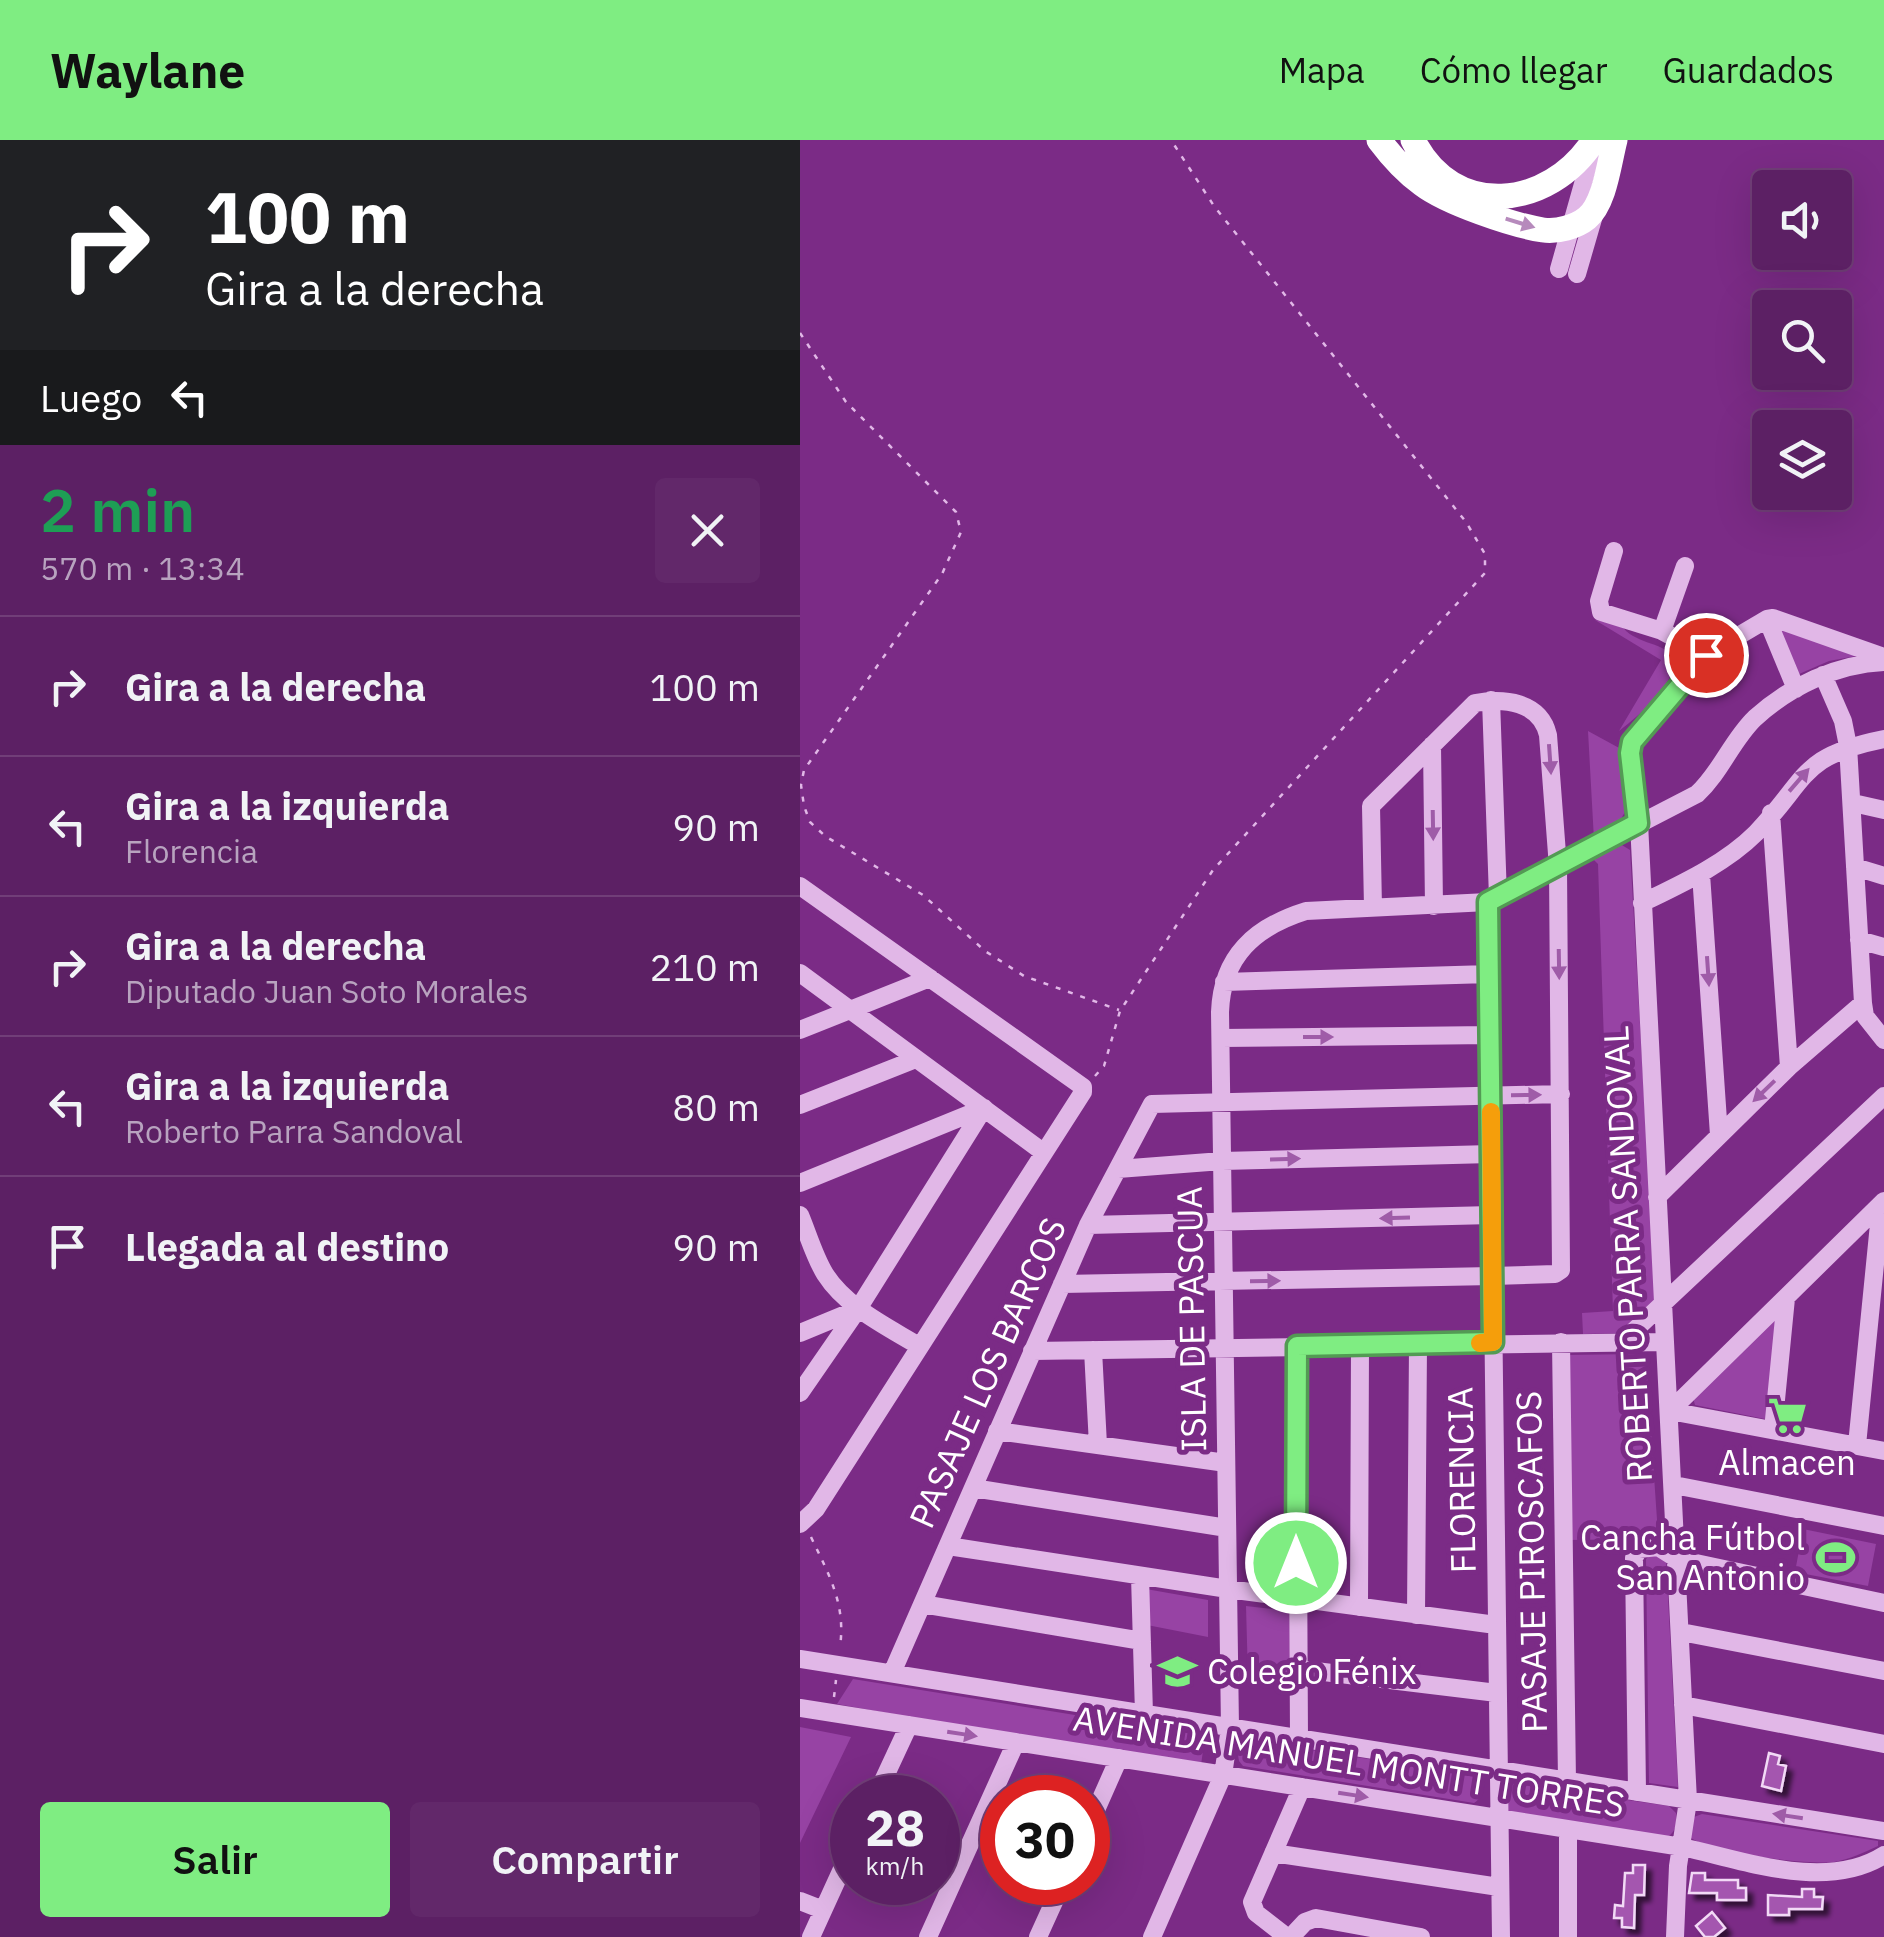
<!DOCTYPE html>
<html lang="es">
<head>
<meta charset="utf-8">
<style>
  body { margin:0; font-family:"IBM Plex Sans",sans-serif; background:#62286a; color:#f1f3f6; height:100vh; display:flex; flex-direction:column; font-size:38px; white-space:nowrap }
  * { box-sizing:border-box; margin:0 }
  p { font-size:32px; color:#b8a3bf }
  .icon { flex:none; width:55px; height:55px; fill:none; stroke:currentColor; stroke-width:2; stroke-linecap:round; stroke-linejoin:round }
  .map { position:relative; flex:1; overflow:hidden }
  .side { display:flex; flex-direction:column; background:#5c2064; width:800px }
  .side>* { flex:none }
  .top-card { background:#202124; color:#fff; overflow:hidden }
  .controls { position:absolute; left:952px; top:30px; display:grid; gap:20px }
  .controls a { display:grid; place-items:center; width:100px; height:100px; border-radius:10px; background:#5c2064; box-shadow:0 10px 40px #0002,0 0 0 2px #713e78; font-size:50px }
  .speed { position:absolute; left:30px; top:1635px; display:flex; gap:20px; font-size:50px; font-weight:700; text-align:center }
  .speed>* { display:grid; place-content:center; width:130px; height:130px; border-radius:50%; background:#5c2064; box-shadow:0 10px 40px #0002,0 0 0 2px #713e78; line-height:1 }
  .speed small { font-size:25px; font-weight:400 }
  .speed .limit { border:15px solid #d22; background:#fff; color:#111 }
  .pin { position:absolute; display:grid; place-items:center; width:85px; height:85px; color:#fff; margin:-42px; border:5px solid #fff; border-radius:50%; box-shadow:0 2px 10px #0007 }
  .me { position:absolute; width:110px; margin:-55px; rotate:0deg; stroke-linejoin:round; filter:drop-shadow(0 0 8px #0008) }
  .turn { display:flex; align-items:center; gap:35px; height:210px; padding:0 40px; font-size:45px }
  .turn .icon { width:130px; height:130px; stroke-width:2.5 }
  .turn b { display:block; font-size:70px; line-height:85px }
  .then { display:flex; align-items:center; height:95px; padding:0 40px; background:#0003; gap:20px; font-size:38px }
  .round { display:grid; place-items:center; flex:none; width:105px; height:105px; border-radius:10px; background:#62286a }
  .summary { display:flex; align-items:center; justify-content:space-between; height:170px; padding:0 40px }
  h1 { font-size:60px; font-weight:600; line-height:75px; color:#1e9e55 }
  .primary-button { display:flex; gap:20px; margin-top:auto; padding:20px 40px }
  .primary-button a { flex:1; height:115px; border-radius:10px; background:#7fed82; color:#111; font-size:40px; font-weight:600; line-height:115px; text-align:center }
  .primary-button a+a { background:#62286a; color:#f1f3f6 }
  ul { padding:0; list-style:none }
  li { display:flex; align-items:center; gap:30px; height:140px; padding:0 40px; border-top:2px solid #713e78 }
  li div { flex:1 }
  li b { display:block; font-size:38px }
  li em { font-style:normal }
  header { display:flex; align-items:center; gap:60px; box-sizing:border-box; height:140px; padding:0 50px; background:#7fed82; color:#111 }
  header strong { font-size:48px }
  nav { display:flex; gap:55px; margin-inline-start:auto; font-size:35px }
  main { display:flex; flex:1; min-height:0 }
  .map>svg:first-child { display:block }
  .green { fill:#9743a4 }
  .building { fill:#a457af; stroke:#f2daf6; stroke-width:2.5; filter:url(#shadow) }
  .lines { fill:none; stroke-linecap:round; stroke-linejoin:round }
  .path { stroke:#e1b7e7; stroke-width:2.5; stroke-dasharray:5 8; stroke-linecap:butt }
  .minor { stroke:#e1b7e7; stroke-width:18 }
  .highway { stroke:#fff; stroke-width:25 }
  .oneway { fill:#b68abc }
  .oneway2 { fill:#9f5ca8 }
  .route-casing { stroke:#539a54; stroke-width:25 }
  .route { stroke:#7fed82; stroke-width:18 }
  .slow { stroke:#f59e0b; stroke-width:18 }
  .labels { text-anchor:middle; stroke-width:10; stroke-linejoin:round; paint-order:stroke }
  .street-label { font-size:35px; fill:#fff; stroke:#7b2b86 }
  .poi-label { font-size:35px; fill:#fff; stroke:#7b2b86 }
</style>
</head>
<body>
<header>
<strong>Waylane</strong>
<nav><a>Mapa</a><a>Cómo llegar</a><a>Guardados</a></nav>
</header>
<main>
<section class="side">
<div class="top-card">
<div class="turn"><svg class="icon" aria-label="right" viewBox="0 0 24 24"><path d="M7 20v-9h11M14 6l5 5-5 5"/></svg><div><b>100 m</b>Gira a la derecha</div></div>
<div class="then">Luego<svg class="icon" aria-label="left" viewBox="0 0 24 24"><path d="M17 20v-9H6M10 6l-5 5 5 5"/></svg></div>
</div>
<div class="summary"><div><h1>2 min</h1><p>570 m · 13:34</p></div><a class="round"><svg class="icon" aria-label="close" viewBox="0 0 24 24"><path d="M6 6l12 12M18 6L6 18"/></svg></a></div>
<ul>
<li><svg class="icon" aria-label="right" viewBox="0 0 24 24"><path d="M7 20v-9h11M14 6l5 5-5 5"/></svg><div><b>Gira a la derecha</b></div><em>100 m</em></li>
<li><svg class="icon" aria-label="left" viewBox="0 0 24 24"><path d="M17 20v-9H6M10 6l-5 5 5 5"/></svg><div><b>Gira a la izquierda</b><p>Florencia</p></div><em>90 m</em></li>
<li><svg class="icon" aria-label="right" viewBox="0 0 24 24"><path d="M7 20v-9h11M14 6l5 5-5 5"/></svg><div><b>Gira a la derecha</b><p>Diputado Juan Soto Morales</p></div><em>210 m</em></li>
<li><svg class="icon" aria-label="left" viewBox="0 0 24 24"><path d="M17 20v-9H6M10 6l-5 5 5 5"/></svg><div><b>Gira a la izquierda</b><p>Roberto Parra Sandoval</p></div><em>80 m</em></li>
<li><svg class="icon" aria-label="arrive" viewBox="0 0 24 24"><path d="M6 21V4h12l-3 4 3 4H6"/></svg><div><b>Llegada al destino</b></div><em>90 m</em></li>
</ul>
<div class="primary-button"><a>Salir</a><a>Compartir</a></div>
</section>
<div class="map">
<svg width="1084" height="1797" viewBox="0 0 1084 1797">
  <defs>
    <filter id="shadow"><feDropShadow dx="6" dy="6" stdDeviation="2.5" flood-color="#0009"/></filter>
  </defs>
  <rect width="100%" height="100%" fill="#7b2b86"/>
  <path class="green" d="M795,480l26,5c13,19 38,16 55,32 -3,30 -34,56 -57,74l42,-71z
    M972,486l95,28 -38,7 -30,13z
    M788,591l33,18 5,61 -5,9 -27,21z
    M817,702l13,8 26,454 -28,29 -45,1 -1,-21 31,-2 -15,-447 -5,-5z
    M977,1176l-8,100 -4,3 -70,-14 -2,-7z
    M841,1214l5,5 12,175 -4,5 -86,1 -4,-185z
    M1003,1389l73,15 -8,42 -73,-14z
    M852,1413l14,7 12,227 -29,-4 -3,-224z
    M346,1449l62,11v37l-61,-12z
    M446,1466l45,5 3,72 -46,-5z
    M53,1539l352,57 -4,29 -176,-27 -188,-34z
    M0,1587l51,10 -51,106z
    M447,1600l229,36c9,9 10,19 -2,27l-231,-37 -4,-5 -2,-12z
    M709,1643l160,23 7,7c1,11 0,19 -10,25l-159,-25 -5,-26z
    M902,1674l176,27v5c-15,7 -28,13 -44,16 -25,3 -130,-9 -145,-26l5,-19z"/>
  <path class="building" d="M969,1613l11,3 -2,8 8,2 -5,25 -19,-5z
    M833,1725h12l-1,30h-9l-1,33 -12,-1v-9h-8l1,-13 8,1 2,-33h8z
    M892,1733h13v7h33v8h8v12h-29v-7h-28z
    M1002,1749h12v8h9l-1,12h-33v6h-21v-20l34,2z
    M912,1772l13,16 -11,9h-9l-9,-11z"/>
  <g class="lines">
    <path class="path" d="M0,193l46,69 110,110 5,20 -19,42 -138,196 -3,15 3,21 6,16 15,14 98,59 62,56 39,25 95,34
      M295,936l9,-10 16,-55 93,-141 272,-297v-19l-19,-32 -252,-316 -43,-66
      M11,1397c18,38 35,67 29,110
      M34,1557l2,-17"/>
    <path class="minor" d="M759,129l35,-124
      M777,134l18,-62
      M814,411l-15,50 2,11 61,19 44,24
      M967,479l29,70
      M862,491l23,-65
      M1023,535l20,46 5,25 15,257 2,13 19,24
      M691,560l7,197
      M632,605l2,161
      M1053,663l31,7
      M971,673l18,254
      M1055,727l29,9
      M901,734l18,261
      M0,746l283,201v5l-267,417 -16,15
      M688,762l13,1035
      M842,763c39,-19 83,-39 114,-70 53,-55 43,-77 128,-94
      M1059,800l25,7
      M0,833l243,179
      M424,842l265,-8
      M0,890l130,-52
      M421,898l269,-3
      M0,965l116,-46
      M318,1029l104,-8 269,-7
      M0,1043l184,-75
      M857,1057l132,-130 74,-64
      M0,1075c8,19 14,41 25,59 21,33 61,52 94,72
      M288,1085l404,-10
      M262,1144l431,-8 62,-2 6,-4 -3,-403 -10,-132c-8,-34 -44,-37 -73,-32l-104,103 2,102
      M0,1193l58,-24
      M761,1202l6,439
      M822,1202l262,-246
      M497,1206l2,392
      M293,1210l5,95
      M232,1211l633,-9
      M0,1253l58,-84 126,-201
      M870,1271l214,-210
      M870,1271l214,40
      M973,1290l13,-132
      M197,1291l229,32
      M1057,1305l24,-241
      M874,1345l210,41
      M173,1348l254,40
      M148,1406l280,43 268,36
      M340,1436l4,138
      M122,1464l220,37
      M559,1467l1,-262
      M616,1475l2,-271
      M881,1492l203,39
      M0,1519l1084,172
      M499,1529l198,24
      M92,1533l196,-448 64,-121 409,-10
      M883,1565l201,39
      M0,1568l882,139c61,13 144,45 202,8
      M837,1652l-3,-234 5,-9 19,-2 19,12 207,44
      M75,1658l34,-73
      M288,1688l31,-70
      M768,1689v108
      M473,1713l226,34
      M0,1761l23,9
      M11,1797l41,-90
      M128,1797l88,-195
      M238,1797l25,-55
      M352,1797l71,-162 7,-47 -10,-716c2,-56 35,-85 86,-101l182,-9 209,-108c24,-22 35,-54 58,-76 35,-32 82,-54 129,-56
      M487,1797l-31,-24 -4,-11 50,-115
      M491,1797l14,-15 11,-4 105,19
      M875,1797l3,-71 10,-65 -49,-978 -8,-76 75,-92 61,-36 6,-1 111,39"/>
    <path class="highway" d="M579,0c12,16 26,32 43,44 25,19 90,41 121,46 14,2 33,-3 44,-12 18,-15 22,-55 28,-78
      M613,0c40,80 136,70 181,0"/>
  </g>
  <defs><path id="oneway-solid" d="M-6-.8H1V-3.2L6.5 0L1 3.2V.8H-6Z" transform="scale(2.5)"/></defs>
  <use class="oneway" href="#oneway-solid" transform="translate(720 83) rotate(17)"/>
  <g class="oneway2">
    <use href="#oneway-solid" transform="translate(750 619) rotate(86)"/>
    <use href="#oneway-solid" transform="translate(999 640) rotate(-49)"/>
    <use href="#oneway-solid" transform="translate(633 685) rotate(89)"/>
    <use href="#oneway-solid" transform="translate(759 824) rotate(89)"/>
    <use href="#oneway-solid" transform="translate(908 831) rotate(86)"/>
    <use href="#oneway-solid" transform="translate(518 897)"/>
    <use href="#oneway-solid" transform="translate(964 951) rotate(136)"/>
    <use href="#oneway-solid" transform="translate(726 955) rotate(-1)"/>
    <use href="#oneway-solid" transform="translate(485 1019) rotate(-2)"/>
    <use href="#oneway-solid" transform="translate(595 1078) rotate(178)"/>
    <use href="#oneway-solid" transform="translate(465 1141) rotate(-1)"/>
    <use href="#oneway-solid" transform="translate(162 1594) rotate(9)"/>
    <use href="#oneway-solid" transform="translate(553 1655) rotate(9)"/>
    <use href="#oneway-solid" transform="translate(988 1676) rotate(-171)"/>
  </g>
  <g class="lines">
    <defs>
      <path id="route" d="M496,1423l1,-217 196,-4 -5,-440 150,-79 -8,-70 2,-11 74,-87"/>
    </defs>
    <use href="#route" class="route-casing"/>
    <use href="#route" class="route"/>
    <path class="slow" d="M680,1203l13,-1 -2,-230"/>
  </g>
  <defs>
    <symbol id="supermarket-bare" viewBox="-9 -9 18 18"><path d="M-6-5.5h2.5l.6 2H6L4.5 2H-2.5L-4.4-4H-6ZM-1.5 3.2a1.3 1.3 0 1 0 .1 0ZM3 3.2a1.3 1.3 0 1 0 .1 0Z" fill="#7fed82" stroke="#7b2b86" stroke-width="2.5" paint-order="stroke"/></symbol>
    <symbol id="stadium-bare" viewBox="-9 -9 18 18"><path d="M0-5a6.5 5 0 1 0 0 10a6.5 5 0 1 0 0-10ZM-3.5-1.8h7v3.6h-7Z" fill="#7fed82" stroke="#7b2b86" stroke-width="2.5" paint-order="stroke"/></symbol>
    <symbol id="school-bare" viewBox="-9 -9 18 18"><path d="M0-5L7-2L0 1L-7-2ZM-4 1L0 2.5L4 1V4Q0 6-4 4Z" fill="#7fed82" stroke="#7b2b86" stroke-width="2.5" paint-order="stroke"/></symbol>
  </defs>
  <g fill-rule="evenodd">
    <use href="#supermarket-bare" x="960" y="1248" width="55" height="55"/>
    <use href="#stadium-bare" x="1008" y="1390" width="55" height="55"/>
    <use href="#school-bare" x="350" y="1504" width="55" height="55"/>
  </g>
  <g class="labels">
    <g class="street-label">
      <text transform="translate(828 1114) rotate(-93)" y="12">ROBERTO PARRA SANDOVAL</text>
      <text transform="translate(392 1179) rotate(-91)" y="12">ISLA DE PASCUA</text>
      <text transform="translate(188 1233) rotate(-66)" y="12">PASAJE LOS BARCOS</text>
      <text transform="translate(662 1340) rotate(-91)" y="12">FLORENCIA</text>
      <text transform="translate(732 1422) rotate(-91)" y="12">PASAJE PIROSCAFOS</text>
      <text transform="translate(549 1622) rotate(9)" y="12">AVENIDA MANUEL MONTT TORRES</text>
    </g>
    <g class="poi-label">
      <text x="987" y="1335">Almacen</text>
      <text x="1005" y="1410" text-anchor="end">Cancha Fútbol<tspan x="1005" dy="40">San Antonio</tspan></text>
      <text x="407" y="1544" text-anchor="start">Colegio Fénix</text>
    </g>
  </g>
</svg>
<div class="controls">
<a><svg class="icon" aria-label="sound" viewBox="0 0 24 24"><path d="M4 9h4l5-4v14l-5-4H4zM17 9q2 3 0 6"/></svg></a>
<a><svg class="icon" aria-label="search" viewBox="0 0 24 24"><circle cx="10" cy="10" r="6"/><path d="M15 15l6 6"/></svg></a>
<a><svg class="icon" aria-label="layers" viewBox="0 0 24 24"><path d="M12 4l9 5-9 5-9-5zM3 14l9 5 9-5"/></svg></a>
</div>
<div class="speed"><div>28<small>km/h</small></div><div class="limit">30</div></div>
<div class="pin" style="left:906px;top:515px;background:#d93025"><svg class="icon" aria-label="arrive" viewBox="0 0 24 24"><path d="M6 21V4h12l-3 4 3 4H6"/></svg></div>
<svg class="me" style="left:496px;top:1423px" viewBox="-20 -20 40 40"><circle r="17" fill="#7fed82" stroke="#fff" stroke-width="3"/><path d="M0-11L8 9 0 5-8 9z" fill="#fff"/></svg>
</div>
</main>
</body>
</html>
